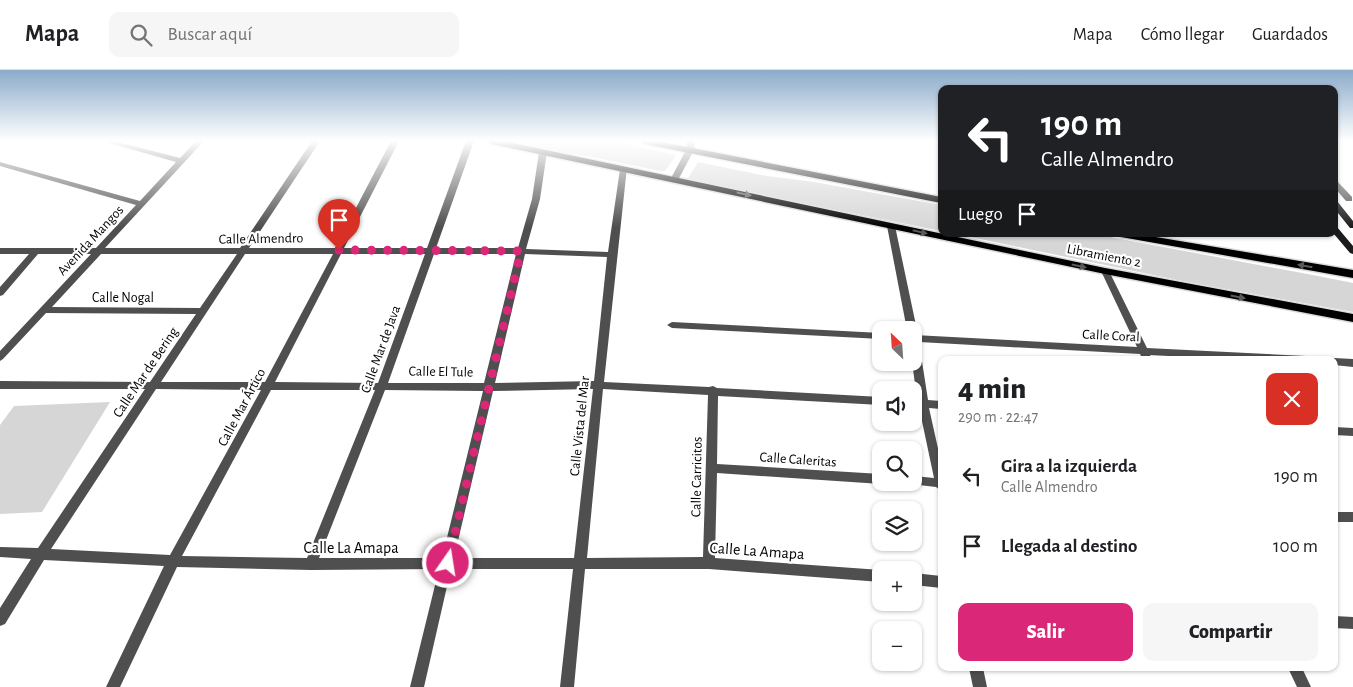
<!DOCTYPE html>
<html lang="es">
<head>
<meta charset="utf-8">
<style>
  body { margin:0; font-family:"Alegreya Sans",sans-serif; background:#f6f6f6; color:#202124; height:100vh; display:flex; flex-direction:column; font-size:19px; white-space:nowrap }
  * { box-sizing:border-box; margin:0 }
  p { font-size:16px; color:#757577 }
  .icon { flex:none; width:28px; height:28px; fill:none; stroke:currentColor; stroke-width:2; stroke-linecap:round; stroke-linejoin:round }
  .map { position:relative; flex:1; overflow:hidden }
  .details { position:absolute; left:938px; top:286px; width:400px; height:315px; display:flex; flex-direction:column; background:#fff; border-radius:10px; box-shadow:0 1px 4px #0004 }
  .details>* { flex:none }
  .guide { position:absolute; left:938px; top:15px; width:400px; height:152px; border-radius:10px; box-shadow:0 1px 4px #0004; background:#202124; color:#fff; overflow:hidden }
  .needle { width:32px; rotate:335deg }
  .buttons { position:absolute; left:872px; top:251px; display:grid; gap:10px }
  .buttons a { display:grid; place-items:center; width:50px; height:50px; border-radius:10px; background:#fff; box-shadow:0 1px 4px #0004; font-size:25px }
  .pin { position:absolute; display:grid; place-items:center; width:42px; height:42px; color:#fff; margin:-51px -21px; border-radius:50% 50% 50% 0; rotate:-45deg; box-shadow:0 0 5px #0007 }
  .pin .icon { rotate:45deg }
  .me { position:absolute; width:55px; margin:-28px; rotate:13deg; stroke-linejoin:round; filter:drop-shadow(0 0 4px #0008) }
  .turn { display:flex; align-items:center; gap:18px; height:105px; padding:0 20px; font-size:22px }
  .turn .icon { width:65px; height:65px; stroke-width:2.5 }
  .turn b { display:block; font-size:35px; line-height:42px }
  .then { display:flex; align-items:center; height:48px; padding:0 20px; background:#0003; gap:10px; font-size:19px }
  .round { display:grid; place-items:center; flex:none; width:52px; height:52px; border-radius:10px; background:#f6f6f6 }
  .head { display:flex; align-items:center; justify-content:space-between; height:85px; padding:0 20px }
  h1 { font-size:30px; font-weight:800; line-height:38px }
  .action { display:flex; gap:10px; margin-top:auto; padding:10px 20px }
  .action a { flex:1; height:58px; border-radius:10px; background:#db2777; color:#fff; font-size:20px; font-weight:800; line-height:58px; text-align:center }
  .action a+a { background:#f6f6f6; color:#202124 }
  ul { padding:0; list-style:none }
  li { display:flex; align-items:center; gap:15px; height:70px; padding:0 20px }
  li div { flex:1 }
  li b { display:block; font-size:19px }
  li em { font-style:normal }
  header { display:flex; align-items:center; gap:30px; box-sizing:border-box; height:70px; padding:0 25px; background:#fff; border-bottom:1px solid #e0e0e0 }
  header strong { font-size:24px }
  nav { display:flex; gap:28px; margin-inline-start:auto; font-size:18px }
  .search { width:350px; height:45px; background:#f6f6f6; display:flex; align-items:center; gap:12px; box-sizing:border-box; padding:0 18px; border-radius:10px; color:#757577; font-size:19px }
  .map>svg:first-child { display:block }
  .green { fill:#d6d6d6 }
  .lines { fill:none; stroke-linecap:round; stroke-linejoin:round }
  .primary-casing { stroke:#dbdbdb; stroke-width:3 }
  .street { fill:#4f4f4f; fill-rule:evenodd }
  .secondary { fill:#1c1c1c; fill-rule:evenodd }
  .primary { fill:#000; fill-rule:evenodd }
  .oneway { fill:#595959 }
  .route { stroke:#db2777; stroke-width:9; stroke-dasharray:0 16.2 }
  .labels { text-anchor:middle; stroke-width:4.5; stroke-linejoin:round; paint-order:stroke }
  .street-label { font-size:14px; fill:#000; stroke:#fff }
  .near-street-label { font-size:16px; fill:#000; stroke:#fff }
</style>
</head>
<body>
<header>
<strong>Mapa</strong>
<div class="search"><svg class="icon" aria-label="search" viewBox="0 0 24 24"><circle cx="10" cy="10" r="6"/><path d="M15 15l6 6"/></svg>Buscar aquí</div>
<nav><a>Mapa</a><a>Cómo llegar</a><a>Guardados</a></nav>
</header>
<div class="map">
<svg width="1353" height="617" viewBox="0 0 1353 617">
  <rect width="100%" height="100%" fill="#fff"/>
  <path class="green" d="M504,71h105l67,14 -11,16h-5l-72,-15 -33,-4z
    M698,92l69,14 47,6 127,23v26l-254,-51z
    M956,164h138l224,42 35,7v29l-166,-30z
    M110,332l-68,110 -42,2v-89l14,-19z"/>
  <g class="lines">
    <defs>
      <path id="primary" d="M487,71h16l602,127 248,46v8l-248,-48 -614,-130z
        M640,71h17l284,56v6l-297,-59z
        M1116,164h22l215,36v8l-232,-41z"/>
    </defs>
    <use href="#primary" class="primary-casing"/>
    <path class="street" d="M102,71h12l66,17 16,-17h8l-99,107h135l72,-107h8l-71,107h86l56,-107h8l-55,107h83l39,-107h8l-38,107h82l14,-49 7,-47 4,-2 4,2 -7,47 -14,50 82,3 12,-83 4,-2h3l-23,215 105,5 4,-1 4,2 164,9v8l-163,-9 -1,68 164,10v8h3l-3,2 -164,-11 -2,85 166,12v12l-172,-13h-124l-11,118h-14l13,-118h-122l-27,118h-14l29,-118 -128,1 -134,-3 -57,120h-14l58,-121 -120,-6 -39,64 -5,2v-18l31,-49 -31,-2v-10l38,1 107,-159h-145v-8l150,1 46,-68 -150,-1 -43,46 -3,2v-10l91,-97h-53l-35,41 -3,1v-9l29,-33h-29v-6h96l40,-43 -136,-39v-4l140,39 36,-39zM101,184h136l-37,54 -148,-1zM245,184h88l-68,128h-104zM341,184h84l-47,129 -103,-1zM434,184h82l-32,129h-96zM525,184l82,3 -13,124 -99,2zM156,319l105,1 -91,165 -119,-6zM593,319l-19,169h-120l39,-167zM603,319l105,6 -5,162 -116,1zM271,320h104l-68,168 -125,-2zM385,320l98,1 -41,167h-123z
      M687,71h8l-1,9 -17,32h-6l-1,-2 16,-30z
      M1334,71h7l-7,2z
      M1334,111h3l15,16v4h-6l-12,-14z
      M888,154h6l1,2 22,104 -3,3v-3h-7l-20,-104z
      M1105,198l4,3 38,77 159,8 5,4h-68l-93,-5 3,5h-10l-3,-6 -221,-12 9,58 13,1v8l-12,-1 12,54v29l-5,-4 -26,-3 -1,-2h5v-6l20,2 -15,-71h-5v-8h3l-5,-37h2v-27l223,12 -36,-76z
      M672,252l209,11v6l-209,-11 -5,-3z
      M1334,288l19,1v8l-19,-2v-5h-4z
      M1334,357l19,1v8l-19,-1z
      M1334,442h19v10h-19z
      M914,503l27,3v12l-27,-3z
      M1334,546l19,1v12l-19,-1z
      M969,598h14l4,19h-14z
      M1288,598h14l9,19h-14z"/>
    <path class="secondary" d="M1334,131h3l16,20v7h-3l-16,-20z
      M1334,157h3l16,19v8l-3,-1 -16,-19z"/>
    <use href="#primary" class="primary"/>
  </g>
  <defs><path id="oneway-solid" d="M-6-.8H1V-3.2L6.5 0L1 3.2V.8H-6Z" transform="scale(1.25)"/></defs>
  <g class="oneway">
    <use href="#oneway-solid" transform="translate(744 124) rotate(12)"/>
    <use href="#oneway-solid" transform="translate(920 162) rotate(13)"/>
    <use href="#oneway-solid" transform="translate(1079 196) rotate(12)"/>
    <use href="#oneway-solid" transform="translate(1305 196) rotate(-170)"/>
    <use href="#oneway-solid" transform="translate(1238 227) rotate(11)"/>
  </g>
  <linearGradient id="sky" x2="0" y2="1"><stop stop-color="#8aabca"/><stop offset="0.45" stop-color="#fff"/><stop offset="1" stop-color="#fff" stop-opacity="0"/></linearGradient>
  <rect width="1353" height="157" fill="url(#sky)"/>
  <g class="lines">
    <path class="route" d="M339,180l182,1 -73,312"/>
  </g>
  <g class="labels">
    <g class="street-label">
      <text transform="translate(261 168) rotate(-1)" y="5">Calle Almendro</text>
      <text transform="translate(90 170) rotate(-47)" y="5">Avenida Mangos</text>
      <text transform="translate(1104 185) rotate(11)" y="5">Libramiento 2</text>
      <text x="123" y="232">Calle Nogal</text>
      <text transform="translate(1111 265) rotate(3)" y="5">Calle Coral</text>
      <text transform="translate(380 279) rotate(-70)" y="5">Calle Mar de Java</text>
      <text transform="translate(441 301) rotate(1)" y="5">Calle El Tule</text>
      <text transform="translate(145 302) rotate(-56)" y="5">Calle Mar de Bering</text>
      <text transform="translate(241 337) rotate(-62)" y="5">Calle Mar Ártico</text>
      <text transform="translate(579 356) rotate(-84)" y="5">Calle Vista del Mar</text>
      <text transform="translate(798 389) rotate(4)" y="5">Calle Caleritas</text>
      <text transform="translate(696 407) rotate(-89)" y="5">Calle Carricitos</text>
    </g>
    <g class="near-street-label">
      <text x="351" y="483">Calle La Amapa</text>
      <text transform="translate(757 480) rotate(4)" y="6">Calle La Amapa</text>
    </g>
  </g>
</svg>
<div class="buttons">
<a><svg class="needle" viewBox="-14 -14 28 28"><path d="M0-13l5 13h-10z" fill="#e53935"/><path d="M0 13l5-13h-10z" fill="#757577"/></svg></a>
<a><svg class="icon" aria-label="sound" viewBox="0 0 24 24"><path d="M4 9h4l5-4v14l-5-4H4zM17 9q2 3 0 6"/></svg></a>
<a><svg class="icon" aria-label="search" viewBox="0 0 24 24"><circle cx="10" cy="10" r="6"/><path d="M15 15l6 6"/></svg></a>
<a><svg class="icon" aria-label="layers" viewBox="0 0 24 24"><path d="M12 4l9 5-9 5-9-5zM3 14l9 5 9-5"/></svg></a>
<a>+</a>
<a>−</a>
</div>
<div class="pin" style="left:339px;top:180px;background:#d93025"><svg class="icon" aria-label="arrive" viewBox="0 0 24 24"><path d="M6 21V4h12l-3 4 3 4H6"/></svg></div>
<svg class="me" style="left:448px;top:493px" viewBox="-20 -20 40 40"><circle r="17" fill="#db2777" stroke="#fff" stroke-width="3"/><path d="M0-11L8 9 0 5-8 9z" fill="#fff"/></svg>
<div class="guide">
<div class="turn"><svg class="icon" aria-label="left" viewBox="0 0 24 24"><path d="M17 20v-9H6M10 6l-5 5 5 5"/></svg><div><b>190 m</b>Calle Almendro</div></div>
<div class="then">Luego<svg class="icon" aria-label="arrive" viewBox="0 0 24 24"><path d="M6 21V4h12l-3 4 3 4H6"/></svg></div>
</div>
<section class="details">
<div class="head"><div><h1>4 min</h1><p>290 m · 22:47</p></div><a class="round" style="background:#d93025;color:#fff"><svg class="icon" aria-label="close" viewBox="0 0 24 24"><path d="M6 6l12 12M18 6L6 18"/></svg></a></div>
<ul>
<li><svg class="icon" aria-label="left" viewBox="0 0 24 24"><path d="M17 20v-9H6M10 6l-5 5 5 5"/></svg><div><b>Gira a la izquierda</b><p>Calle Almendro</p></div><em>190 m</em></li>
<li><svg class="icon" aria-label="arrive" viewBox="0 0 24 24"><path d="M6 21V4h12l-3 4 3 4H6"/></svg><div><b>Llegada al destino</b></div><em>100 m</em></li>
</ul>
<div class="action"><a>Salir</a><a>Compartir</a></div>
</section>
</div>
</body>
</html>
